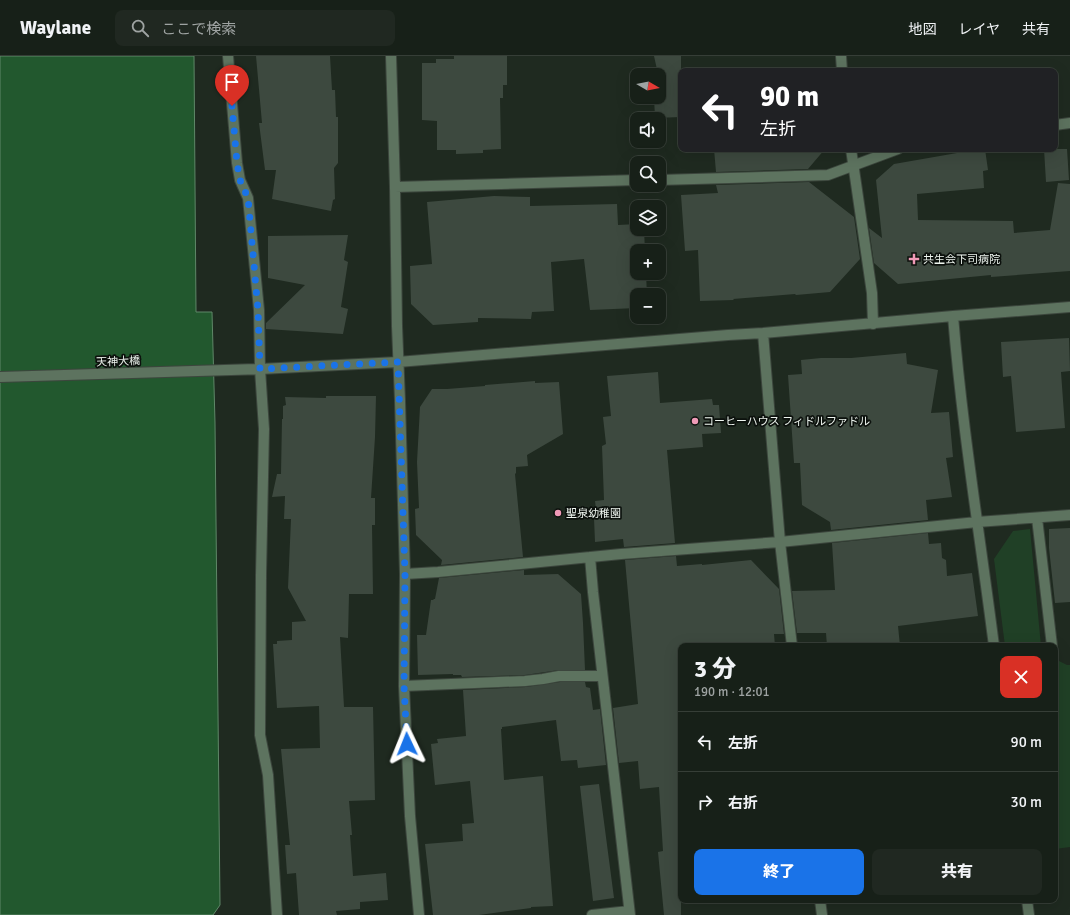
<!DOCTYPE html>
<html lang="ja">
<head>
<meta charset="utf-8">
<style>
  body { margin:0; font-family:Signika,"Noto Sans JP",sans-serif; background:#202821; color:#f1f3f6; height:100vh; display:flex; flex-direction:column; font-size:15px; white-space:nowrap }
  * { box-sizing:border-box; margin:0 }
  p { font-size:13px; color:#9ea3a2 }
  .icon { flex:none; width:22px; height:22px; fill:none; stroke:currentColor; stroke-width:2; stroke-linecap:round; stroke-linejoin:round }
  .map { position:relative; flex:1; overflow:hidden }
  .details { position:absolute; left:678px; top:587px; width:380px; height:260px; display:flex; flex-direction:column; background:#172018; border-radius:8px; box-shadow:0 4px 16px #0002,0 0 0 1px #363e37 }
  .details>* { flex:none }
  .guide { position:absolute; left:678px; top:12px; width:380px; height:84px; border-radius:8px; box-shadow:0 4px 16px #0002,0 0 0 1px #363e37; background:#202124; color:#fff; overflow:hidden }
  .needle { width:26px; rotate:99deg }
  .controls { position:absolute; left:630px; top:12px; display:grid; gap:8px }
  .controls a { display:grid; place-items:center; width:36px; height:36px; border-radius:8px; background:#172018; box-shadow:0 4px 16px #0002,0 0 0 1px #363e37; font-size:20px }
  .pin { position:absolute; display:grid; place-items:center; width:34px; height:34px; color:#fff; margin:-41px -17px; border-radius:50% 50% 50% 0; rotate:-45deg; box-shadow:0 0 4px #0007 }
  .pin .icon { rotate:45deg }
  .me { position:absolute; width:44px; margin:-22px; rotate:358deg; stroke-linejoin:round; filter:drop-shadow(0 0 3px #0008) }
  .turn { display:flex; align-items:center; gap:14px; height:84px; padding:0 16px; font-size:18px }
  .turn .icon { width:52px; height:52px; stroke-width:2.5 }
  .turn b { display:block; font-size:28px; line-height:34px }
  .round { display:grid; place-items:center; flex:none; width:42px; height:42px; border-radius:8px; background:#202821 }
  .head { display:flex; align-items:center; justify-content:space-between; height:68px; padding:0 16px }
  h1 { font-size:24px; font-weight:800; line-height:30px }
  .cta { display:flex; gap:8px; margin-top:auto; padding:8px 16px }
  .cta a { flex:1; height:46px; border-radius:8px; background:#1a73e8; color:#fff; font-size:16px; font-weight:800; line-height:46px; text-align:center }
  .cta a+a { background:#202821; color:#f1f3f6 }
  ul { padding:0; list-style:none }
  li { display:flex; align-items:center; gap:12px; height:60px; padding:0 16px; border-top:1px solid #363e37 }
  li div { flex:1 }
  li b { display:block; font-size:15px }
  li em { font-style:normal }
  header { display:flex; align-items:center; gap:24px; box-sizing:border-box; height:56px; padding:0 20px; background:#172018; border-bottom:1px solid #363e37 }
  header strong { font-size:19px }
  nav { display:flex; gap:22px; margin-inline-start:auto; font-size:14px }
  .search { width:280px; height:36px; background:#202821; display:flex; align-items:center; gap:10px; box-sizing:border-box; padding:0 14px; border-radius:8px; color:#9ea3a2; font-size:15px }
  .map>svg:first-child { display:block }
  .green { fill:#204026 }
  .water { fill:#22582e; stroke:#5f8768 }
  .building { fill:#3d493f }
  .lines { fill:none; stroke-linecap:round; stroke-linejoin:round }
  .minor-casing { stroke:#3c463d; stroke-width:12 }
  .minor { stroke:#5d735f; stroke-width:10 }
  .route { stroke:#1a73e8; stroke-width:7; stroke-dasharray:0 12.6 }
  .poi-dot { fill:#f09ab7; stroke:#0c110d; stroke-width:1.5 }
  .labels { text-anchor:middle; stroke-width:3.5; stroke-linejoin:round; paint-order:stroke }
  .poi-label { font-size:11px; fill:#eef5ef; stroke:#0c110d; text-anchor:start }
  .street-label { font-size:11px; fill:#eef5ef; stroke:#0c110d }
</style>
</head>
<body>
<header>
<strong>Waylane</strong>
<div class="search"><svg class="icon" aria-label="search" viewBox="0 0 24 24"><circle cx="10" cy="10" r="6"/><path d="M15 15l6 6"/></svg>ここで検索</div>
<nav><a>地図</a><a>レイヤ</a><a>共有</a></nav>
</header>
<div class="map">
<svg width="1070" height="859" viewBox="0 0 1070 859">
  <rect width="100%" height="100%" fill="#1f2a20"/>
  <path class="green" d="M1030,473l11,117h-36l-11,-87 19,-28z
    M1055,603l12,6h3v182l-15,2z"/>
  <path class="water" d="M0,0h194l2,256h16l3,111 5,482 -7,10h-213z"/>
  <path class="building" d="M256,0h74l2,34h3l1,27h2v46l-4,5 1,31 -2,1 -2,11 -59,-12 4,-29h-11l-6,-47h3z
    M454,0h53v29h-4v13h-3l1,51 -18,1v3l-27,1v-4h-19v-29l-15,-1v-57h14v-4h18z
    M654,0h27v61l-26,1 -1,-21h5v-22h-7v-1h6z
    M714,93h111l-17,20 -92,3z
    M980,93h5l3,21 -5,1 1,17 -67,6 1,26 95,1 1,12 36,-3 8,-47 12,1v87l-79,6v-2l-93,9 -24,-21 -5,-35 13,10 -6,-58 18,-16z
    M1044,93h23l2,31 -23,2z
    M809,126l45,35 6,42 -30,33 -34,3 -1,-1 -62,5 1,1 -34,1 -2,-51 -13,1 -4,-56 37,-2 -2,-8z
    M494,140l36,1v9l87,-2 1,21 19,-1v5h7l1,22h-8v22h9l1,22h-10v13l-47,2 -6,-51 -33,3 3,49 -22,1 -1,7 -53,-1v4l-45,3 -22,-21 -1,-38 22,-2 -5,-62z
    M348,179l-4,25 4,2 -7,45 7,2 -5,25 -77,-5v-6l39,-38 -37,-7v-42z
    M1069,282l1,33 -9,1 4,56 -49,4 -5,-56 -8,1 -2,-35z
    M906,297l1,11 31,6 -7,43 18,-1 4,45 -7,1 6,39 -26,3 2,20 -97,10 -1,-8 -28,-17 -2,-42h-6l-6,-88 14,-1 -1,-14 20,-2h30z
    M658,316l2,31 52,-4 1,6h6l2,28 -19,1 1,13 -36,3 8,93 -51,4 -1,-8 -28,3 -1,-24h3l-2,-17 9,-1 -2,-54 4,-2 -3,-27 8,-1 -4,-40z
    M535,325v2l24,-1 4,52 -36,21 1,11 -12,1v6l-1,1 8,83 -82,8 1,-5 -26,-25 -1,-26 4,-1 -2,-46 3,-55 12,-18h15l38,-3v-1z
    M326,340h50l-1,41 -4,61h4v27h-3l1,69h-24l-1,44 -8,-1 4,70h29l2,93 -26,1 3,34h-2l3,41 33,-3 2,27 -28,2v7l-24,2 1,4h-38l-3,-42 -9,1 -2,-29h5l-9,-96 39,-1 -1,-42 -42,2 -4,-64h4v-3l15,-1v-18l14,-1 -18,-33 3,-69h-7l1,-23 -13,1 5,-23h4l1,-55h1v-13l3,-1 -1,-8 41,1z
    M1070,472v74l-15,1 -6,-55v-19z
    M928,477l1,11 12,-1 1,15 4,2 1,16 25,-3 6,43 -80,10 2,20h-73l-1,-13h-29l-5,-42 43,-1 -3,-47z
    M676,500l1,10 25,-2v1l49,-5 28,29 5,45h-10l1,12h-94v269h-17l-6,-63 5,-1 -4,-64 -19,2 -2,-28 -19,2 -6,-55 25,-4 -13,-144z
    M524,514v5l34,-1 23,20 2,29 2,47h-26l-34,5 -63,2 -1,-2h-8v-1l-35,1 -1,-40h9l5,-35h2l1,-1h1l4,-21z
    M560,626h25l1,5 4,1 3,22 7,-1 6,56 -28,3 -1,-8 -16,1 -5,-41 -54,7v2h-1l3,51 39,-4 10,130 -22,1v1l-52,7h-46l-8,-71 38,-3 -1,-17 12,-1 -4,-42 -35,4 -4,-41 7,-1 -1,-4 29,-3 -3,-46 63,-3z
    M599,728l15,114 -21,3 -13,-115z"/>
  <g class="lines">
    <defs>
      <path id="minor" d="M228,0l9,107 3,17 8,18 11,112 1,59 4,60 -3,146 -1,160 8,40 9,140
        M391,0l4,131 2,139 3,75 5,173 -1,112 6,130 9,99
        M841,0l1,15
        M1055,69l15,-2
        M851,93l21,144 1,31
        M659,124l169,-5 70,-26
        M395,131l242,-7
        M953,260c9,111 27,220 41,330
        M763,277l17,209 12,104
        M0,321l260,-8 138,-7 330,-27 35,-2 190,-17 117,-9
        M1037,462l15,128
        M590,501l3,35 37,323
        M405,518l33,-2 183,-18 159,-12 197,-20 93,-7
        M404,630l121,-5 18,-2 16,-3h43
        M820,844l2,15
        M1027,844l2,15
        M592,859l37,-4"/>
    </defs>
    <use href="#minor" class="minor-casing"/>
    <use href="#minor" class="minor"/>
  </g>
  <g class="lines">
    <path class="route" d="M232,50l5,57 3,17 8,18 10,112 2,59 138,-7 7,212 -1,112 3,58"/>
  </g>
  <g class="poi-dot">
    <path d="M912 197h4v4h4v4h-4v4h-4v-4h-4v-4h4z"/>
    <circle cx="695" cy="365" r="4"/>
    <circle cx="558" cy="457" r="4"/>
  </g>
  <g class="labels">
    <g class="poi-label">
      <text x="923" y="207">共生会下司病院</text>
      <text x="703" y="369">コーヒーハウス フィドルファドル</text>
      <text x="566" y="461">聖泉幼稚園</text>
    </g>
    <g class="street-label">
      <text transform="translate(118 305) rotate(-2)" y="4">天神大橋</text>
    </g>
  </g>
</svg>
<div class="controls">
<a><svg class="needle" viewBox="-14 -14 28 28"><path d="M0-13l5 13h-10z" fill="#e53935"/><path d="M0 13l5-13h-10z" fill="#9ea3a2"/></svg></a>
<a><svg class="icon" aria-label="sound" viewBox="0 0 24 24"><path d="M4 9h4l5-4v14l-5-4H4zM17 9q2 3 0 6"/></svg></a>
<a><svg class="icon" aria-label="search" viewBox="0 0 24 24"><circle cx="10" cy="10" r="6"/><path d="M15 15l6 6"/></svg></a>
<a><svg class="icon" aria-label="layers" viewBox="0 0 24 24"><path d="M12 4l9 5-9 5-9-5zM3 14l9 5 9-5"/></svg></a>
<a>+</a>
<a>−</a>
</div>
<div class="pin" style="left:232px;top:50px;background:#d93025"><svg class="icon" aria-label="arrive" viewBox="0 0 24 24"><path d="M6 21V4h12l-3 4 3 4H6"/></svg></div>
<svg class="me" style="left:407px;top:688px" viewBox="-20 -20 40 40"><path d="M0-17L14 15 0 8-14 15z" fill="#1a73e8" stroke="#fff" stroke-width="4"/></svg>
<div class="guide">
<div class="turn"><svg class="icon" aria-label="left" viewBox="0 0 24 24"><path d="M17 20v-9H6M10 6l-5 5 5 5"/></svg><div><b>90 m</b>左折</div></div>
</div>
<section class="details">
<div class="head"><div><h1>3 分</h1><p>190 m · 12:01</p></div><a class="round" style="background:#d93025;color:#fff"><svg class="icon" aria-label="close" viewBox="0 0 24 24"><path d="M6 6l12 12M18 6L6 18"/></svg></a></div>
<ul>
<li><svg class="icon" aria-label="left" viewBox="0 0 24 24"><path d="M17 20v-9H6M10 6l-5 5 5 5"/></svg><div><b>左折</b></div><em>90 m</em></li>
<li><svg class="icon" aria-label="right" viewBox="0 0 24 24"><path d="M7 20v-9h11M14 6l5 5-5 5"/></svg><div><b>右折</b></div><em>30 m</em></li>
</ul>
<div class="cta"><a>終了</a><a>共有</a></div>
</section>
</div>
</body>
</html>
